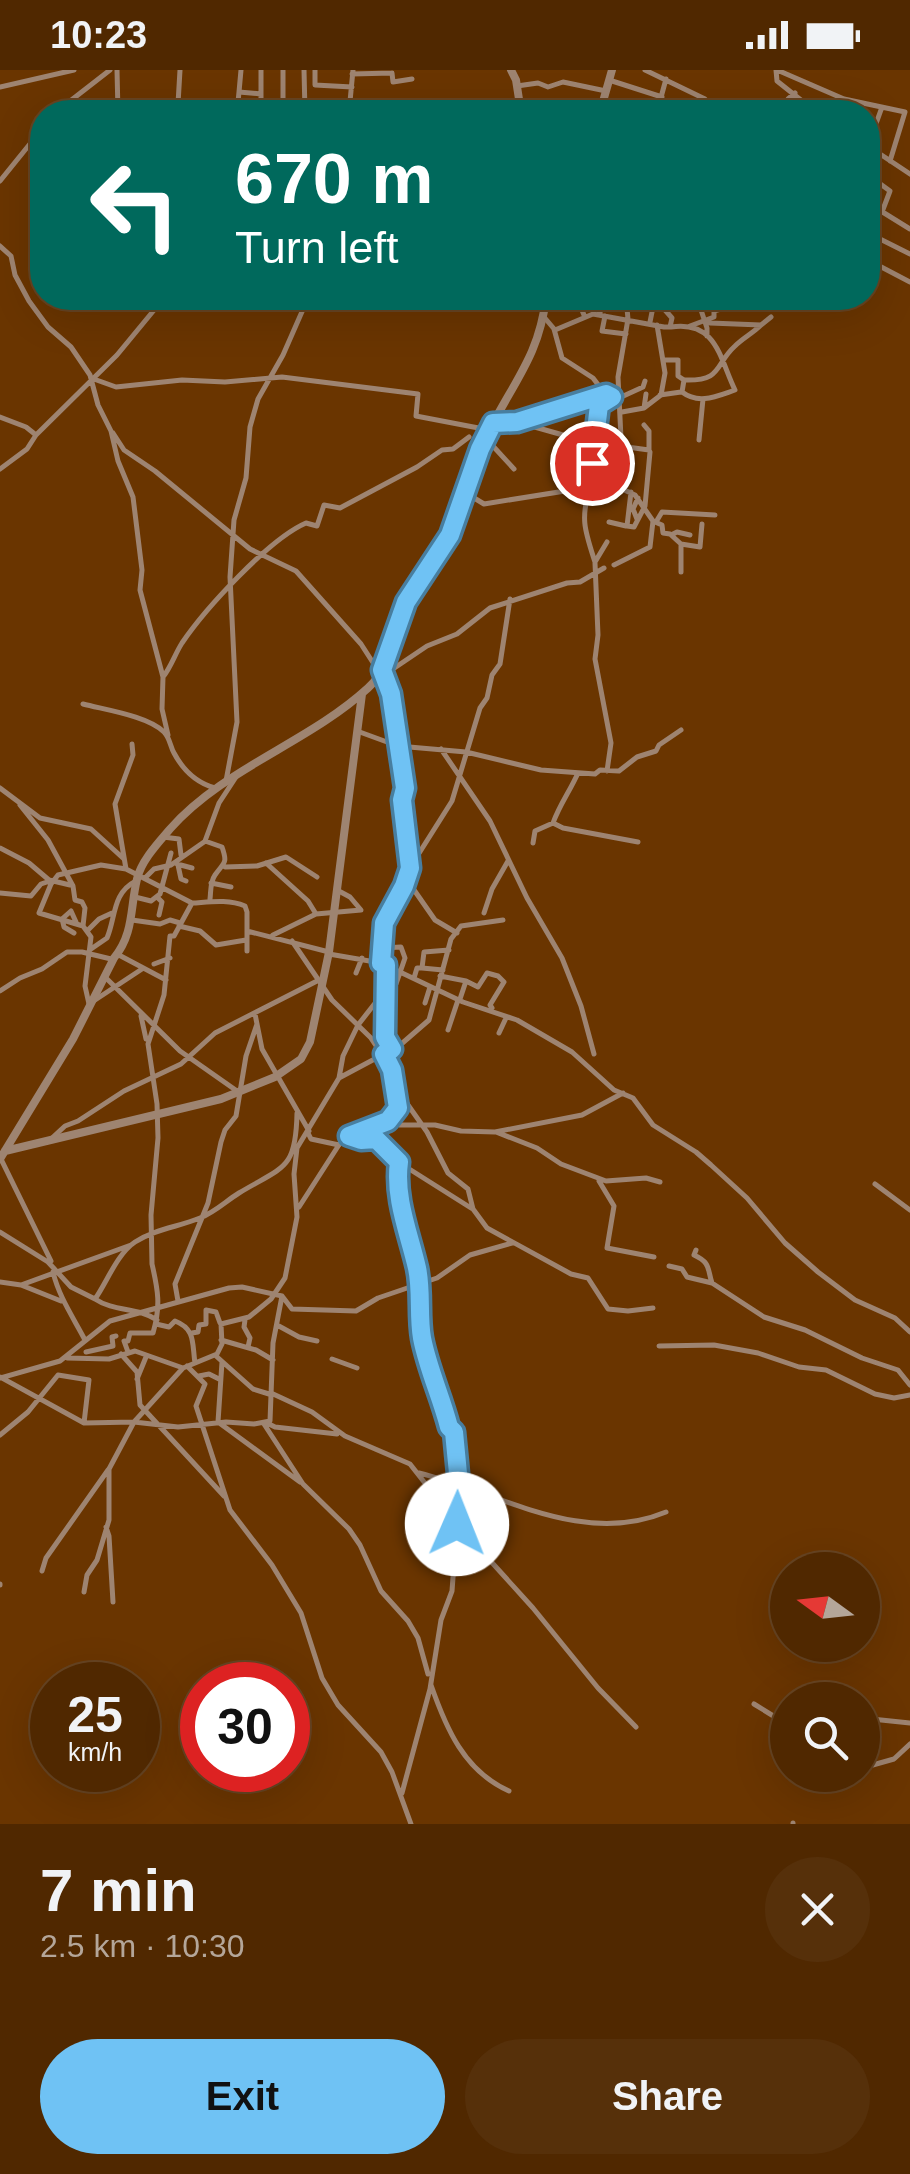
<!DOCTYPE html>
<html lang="en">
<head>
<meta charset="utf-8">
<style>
  body { margin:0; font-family:Arial,sans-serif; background:#56300a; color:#f1f3f6; height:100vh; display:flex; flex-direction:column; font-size:38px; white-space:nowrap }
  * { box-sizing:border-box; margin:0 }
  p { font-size:32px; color:#b4a699 }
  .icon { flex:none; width:55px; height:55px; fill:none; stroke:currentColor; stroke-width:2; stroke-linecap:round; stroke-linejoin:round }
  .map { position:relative; height:1754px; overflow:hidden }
  .side { display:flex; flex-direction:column; background:#502800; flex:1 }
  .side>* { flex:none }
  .top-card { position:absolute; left:30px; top:30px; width:850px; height:210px; border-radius:40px; box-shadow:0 10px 40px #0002,0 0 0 2px #674422; background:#00695c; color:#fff; overflow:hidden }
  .needle { width:65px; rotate:285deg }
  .controls { position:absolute; left:770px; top:1482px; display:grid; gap:20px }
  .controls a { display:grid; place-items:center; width:110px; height:110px; border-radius:50%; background:#502800; box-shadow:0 10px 40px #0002,0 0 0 2px #674422; font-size:50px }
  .speed { position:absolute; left:30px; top:1592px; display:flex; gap:20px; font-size:50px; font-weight:700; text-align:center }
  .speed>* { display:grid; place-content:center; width:130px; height:130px; border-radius:50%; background:#502800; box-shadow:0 10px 40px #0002,0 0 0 2px #674422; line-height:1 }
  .speed small { font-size:25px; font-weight:400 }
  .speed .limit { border:15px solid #d22; background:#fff; color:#111 }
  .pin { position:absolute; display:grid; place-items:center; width:85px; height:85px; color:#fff; margin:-42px; border:5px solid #fff; border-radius:50%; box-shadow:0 2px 10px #0007 }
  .me { position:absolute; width:110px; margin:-55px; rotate:1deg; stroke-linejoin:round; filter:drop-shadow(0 0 8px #0008) }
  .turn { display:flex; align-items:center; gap:35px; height:210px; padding:0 40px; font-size:45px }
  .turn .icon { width:130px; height:130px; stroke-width:2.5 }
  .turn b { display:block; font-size:70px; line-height:85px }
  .round { display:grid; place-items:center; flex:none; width:105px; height:105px; border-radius:52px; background:#56300a }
  .summary { display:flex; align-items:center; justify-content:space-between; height:170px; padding:0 40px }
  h1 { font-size:60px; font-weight:800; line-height:75px }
  .cta { display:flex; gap:20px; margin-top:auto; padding:20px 40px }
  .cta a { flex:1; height:115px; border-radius:60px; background:#6fc2f4; color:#111; font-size:40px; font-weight:800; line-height:115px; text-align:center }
  .cta a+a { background:#56300a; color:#f1f3f6 }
  .status { display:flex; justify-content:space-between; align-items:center; height:70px; padding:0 50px; background:#502800; direction:ltr }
  .status svg { height:28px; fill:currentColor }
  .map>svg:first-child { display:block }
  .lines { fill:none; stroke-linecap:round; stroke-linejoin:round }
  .minor { stroke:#9e8471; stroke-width:5 }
  .tertiary { stroke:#9e8471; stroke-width:8 }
  .route-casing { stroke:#487e9f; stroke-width:25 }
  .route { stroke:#6fc2f4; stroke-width:18 }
</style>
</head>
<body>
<div class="status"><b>10:23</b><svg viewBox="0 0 49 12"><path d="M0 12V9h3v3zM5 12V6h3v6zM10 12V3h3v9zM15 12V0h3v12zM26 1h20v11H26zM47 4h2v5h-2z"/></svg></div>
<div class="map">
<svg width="910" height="1754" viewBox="0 0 910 1754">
  <rect width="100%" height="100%" fill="#6a3500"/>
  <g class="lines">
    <path class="minor" d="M117,0l1,42
      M241,0l-2,22 22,2v-24
      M304,0l1,42h44
      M315,0v15l37,2
      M645,0l60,29 -1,7 5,6
      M776,0l1,11 39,31
      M777,0l67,29 61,13 -15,49
      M392,3l1,9 19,-3
      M352,4l40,-1
      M609,10l53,17
      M517,16l21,-3 10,4 15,-5 43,9
      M0,17l74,-17
      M261,24v18
      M603,31l29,11
      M178,34l2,-34
      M430,40l23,-5 52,7
      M56,42l54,-42
      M237,42l2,-20
      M283,42v-42
      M349,42l4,-42
      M521,42l26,-3 9,3
      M657,42l9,-33
      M782,42l6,-13 7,-6
      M856,42l4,-9
      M868,76l42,28
      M868,76l14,-39
      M868,105l22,16 -8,21
      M0,111l42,-52
      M868,133l42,26
      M868,163l42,21
      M0,176l11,10 4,19 14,26 19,26 23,20 19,28 8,30 13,26 7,30 15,36 9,73 -2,20 23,87 -1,32 6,26
      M868,190l42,22
      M577,228l7,17
      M626,228l2,21 -10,58 3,61 6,9 22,3 1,2 -5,54 -11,21 -7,-1 4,-34
      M697,228l10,30v8
      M718,231v-3
      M600,244l1,-16
      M605,246l-3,15 24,3
      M544,247l11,13 38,-16 71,13h6l2,-9 -14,-16h-4l-4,20
      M707,250l3,3 51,2 10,-8
      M690,256l24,-9v-6l20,-6
      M554,259l8,29 31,20 13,17 13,3 24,-11 2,-6
      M664,290h14v16l6,4 -2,12c17,13 35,4 53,-2 -15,-30 -18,-70 -64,-63
      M91,308l25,9 66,-7 43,2 57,-5 136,17 -2,22 73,14
      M685,310c38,1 29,-15 50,-34 8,-8 18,-13 26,-21
      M660,325l21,-3
      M644,338l2,-14
      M622,342l22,-4 17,-13 4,-22 -8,-48
      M0,347l26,10 10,8
      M517,352l88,-27
      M493,353l24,-1 46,13
      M644,355l5,6v18
      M113,363l11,17 31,21 95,78 46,22 65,73 18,28
      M597,365l10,1
      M699,370l4,-41
      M484,372l8,3 22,24
      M579,373l17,-3
      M577,385l41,23
      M591,393l8,-58 11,-7
      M0,399l27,-20 9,-14 81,-80 47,-57
      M466,423l18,11 106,-17c-10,32 -5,44 5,75l12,-20
      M637,449l-4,-10 5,-11
      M609,452l17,4
      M655,452l7,3 1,8 7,1 11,10v28
      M656,452l6,-10 53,3
      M673,464l4,-2 13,3
      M681,474l19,3 2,-23
      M595,493l3,72 -3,24 16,84 -4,28
      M614,495l36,-18 3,-26 -18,-26 -15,-7 -1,-22 5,-21
      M384,605l43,-29 30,-12 33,-26 77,-25 13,-1 24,-14
      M163,607c8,-10 12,-23 19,-34 23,-34 87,-104 124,-120l11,3 7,-21 16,3 77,-41 25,-17 11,-1 16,-12
      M83,634c23,6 65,12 81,28 6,6 6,14 10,21 9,17 23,30 41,35
      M357,661l41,15 68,6 75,18 54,4 5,-4 19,1 18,-14 19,-6 3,-6 22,-15
      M441,679l49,72 37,77 35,60 19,48 13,48
      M226,711l11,-59 -7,-145 4,-57 12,-42 4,-51 8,-28 25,-44 25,-57
      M0,718l40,30 51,11 33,30
      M20,735l28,35 25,46 2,14 7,2 3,6 -2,18 8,11 -6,49 4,18 53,-35
      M553,753c7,-19 17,-32 25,-50
      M163,767l16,2 2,16
      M533,773l2,-12 18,-8 10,5 75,14
      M0,778l29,15 20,17 21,5
      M266,793l42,38 8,13
      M177,794l15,4
      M178,795l3,14 5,2
      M411,796l41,-65 28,-93 7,-10 5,-23 8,-11 10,-65
      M225,797l32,-1 29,-9 31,20
      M126,799l-11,-65 18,-49 -1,-11
      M145,808l9,-9 17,-4 33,-23
      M211,813l20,4
      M404,816l8,1 23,33 22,13
      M0,823l31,3 10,-12 9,-3
      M135,827l16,4 9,-7 11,-41
      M157,827l5,5 -3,13
      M210,829c1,-8 0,-17 5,-24 9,-13 13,-11 7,-28l-17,-6 14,-38 17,-26
      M484,843l8,-24 16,-28
      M132,850l28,4 10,-4 10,3
      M83,856l-44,-13 12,-29 7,-9 43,-10 25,4 66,34
      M179,856l21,5 16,14 30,-5
      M88,860l11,-11 13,-6
      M247,861l82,21
      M74,863l-10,-6 -2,-8 9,-8 5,11
      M273,865l43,-21 45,-4 -11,-13 -13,-7
      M292,871l40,59 39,38 20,30
      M383,878l18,-1 4,11 -9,26 -12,1
      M91,879l16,-11c9,-21 5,-45 29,-57
      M117,884l49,26
      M329,884l52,9 82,39 54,18 55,32 42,38 19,8 20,27 43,27 15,13 36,33 38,45 33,29 37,28 40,18 15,14
      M381,893l3,-40 20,-37 6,-18 -8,-68 3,-12 -14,-94 -8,-23
      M154,894l16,-6
      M422,898l21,2
      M356,903l6,-15
      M104,906l76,75 57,40
      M440,906l26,5 12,6 9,-14 11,3 6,6 -14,23 2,3
      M414,908l3,-10h5l2,-16 25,-2
      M0,921l20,-13 22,-9 25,-17h15l29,7
      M384,925c5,19 -4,38 8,54
      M460,929l6,-18
      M425,933l5,-16
      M255,944l7,35 47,82
      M141,946l5,23
      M448,960l10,-30
      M499,963l7,-15
      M339,1008l60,-32 30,-26 22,-81 10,-13 42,-6
      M394,1015l33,47 21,41 20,16 5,20 14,19 84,46 17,4 20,31 20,2 25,-3
      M392,1048l8,7h35l26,6 34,1 87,-17 41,-22
      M496,1062l41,16 24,16 45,17 40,-3 14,4
      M308,1063l3,6 28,6
      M352,1067l9,3 15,-1 19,21 76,48
      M51,1069l14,-13 13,-5 46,-30 57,-27 34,-31 104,-53
      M1,1089l50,102
      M599,1111l15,25 -7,42 47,9
      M875,1114l35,26
      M299,1137l45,-70 44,-16 9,-8c3,-23 -8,-41 1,-65
      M0,1162l48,30 23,25 24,12c12,-17 22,-45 40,-57 20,-13 43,-15 65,-24 15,-6 26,-17 39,-25 45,-27 57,-23 58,-80
      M512,1173l-42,12 -33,23 -18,6v33l13,63c10,16 10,38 22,52l8,83 -5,9 76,84 65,80 38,39
      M696,1180l-2,5c17,8 13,13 18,28
      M669,1196l13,3 5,8 25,6 52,34 41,13 57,28 36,12 12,15
      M53,1202c6,25 20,45 32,68
      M0,1212l21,3 40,16
      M21,1215l110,-40
      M282,1226l-9,47 -3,78 -16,3 -28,-2 -48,5 -44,-5 49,-54 34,-14 5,-10 -1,-20 28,-7 22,-18 14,-21 12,-61 -3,-43 3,-26 42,-70 4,-22 15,-31 25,-32 3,-28
      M95,1229c19,13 43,8 62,21
      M178,1231l-3,-17 33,-81 13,-61 4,-12 11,-14 10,-60 11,-32
      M245,1250l-1,7 6,11 -2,9
      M156,1254l13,3 6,-6c21,8 17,23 20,42
      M277,1255l22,12 18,4
      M192,1263l6,-1 1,-7 7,-1v-14l10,2 4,11
      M221,1270l35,10 17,10
      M659,1276l55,-1 44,8 41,14 27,3 49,24 19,4 16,-3
      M86,1282l27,-6 -1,-9 4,-1
      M128,1282l-4,-11h4l2,-8h23c8,-27 5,-43 -1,-69l-1,-49 7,-77 -1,-34 -9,-60 16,-49 6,-59h4l18,-33c18,-1 36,-4 53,3l2,6v39
      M121,1284l16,18 3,33 84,91
      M216,1286l37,33 16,5
      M67,1288l42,1 26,-8 48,17
      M332,1289l25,9
      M222,1292l-4,60 82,60
      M187,1296l18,18 -9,22 34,104 42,55 29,48 21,65 16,27 43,47 11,20 19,52
      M199,1306l10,-2 10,5
      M0,1307l84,46 50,-1 -25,47v51l-12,40 -10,15 -3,17
      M0,1308l60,-17 50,-40 119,-33 13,-1 40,9 10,13 64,2 22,-13 41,-14 -23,-103 3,-19
      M137,1309l9,-22
      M271,1323l41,19 33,24 65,28 47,60 -5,67 -11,29 -11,69 -28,104
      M267,1353l8,4 62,7
      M264,1354l39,60 46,45 11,16 21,46 27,30 10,17 10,36
      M0,1365l28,-23 30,-37 31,5 -5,43
      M419,1403c81,20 163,74 247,39
      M106,1457l3,9 4,66
      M42,1501l4,-13 62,-88
      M0,1514v1
      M431,1615c15,43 33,86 78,106
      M754,1634l34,21
      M862,1648l48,5
      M862,1698l32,-9 16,-15
      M793,1753v1"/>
    <path class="tertiary" d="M511,0l5,10 5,32
      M600,42l12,-42
      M5,1081l216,-52 54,-22 26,-18 9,-17 19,-90 33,-258
      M0,1089l73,-120 41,-81c20,-24 16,-50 23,-79 4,-18 21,-36 33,-50 54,-61 138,-86 198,-141 25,-22 23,-55 37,-82 12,-25 33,-45 45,-70 16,-35 23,-72 40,-107 25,-49 49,-74 56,-131"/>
  </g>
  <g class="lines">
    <defs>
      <path id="route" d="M457,1454l5,-9 -8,-83 -5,-5c-8,-31 -21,-58 -27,-89 -4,-23 0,-47 -5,-70 -8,-35 -23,-70 -18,-106l-23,-23 -15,1 -12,-4 39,-15 10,-13 -6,-38 -8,-16 8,-5 -7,-12 1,-72 -5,-2 3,-40 20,-37 6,-18 -8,-68 3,-12 -14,-94 -9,-24 24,-68 44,-67 30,-86 13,-26 24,-1 89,-28 6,3 -13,8 -7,58"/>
    </defs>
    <use href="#route" class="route-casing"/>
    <use href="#route" class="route"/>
  </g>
</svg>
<div class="controls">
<a><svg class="needle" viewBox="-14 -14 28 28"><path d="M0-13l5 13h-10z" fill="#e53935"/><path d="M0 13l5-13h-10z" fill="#b4a699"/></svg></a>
<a><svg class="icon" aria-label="search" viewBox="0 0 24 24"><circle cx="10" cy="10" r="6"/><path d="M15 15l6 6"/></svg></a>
</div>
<div class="speed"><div>25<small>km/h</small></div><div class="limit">30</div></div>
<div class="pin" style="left:592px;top:393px;background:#d93025"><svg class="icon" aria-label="arrive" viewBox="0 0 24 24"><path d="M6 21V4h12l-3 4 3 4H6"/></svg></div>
<svg class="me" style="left:457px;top:1454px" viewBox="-20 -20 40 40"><circle r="19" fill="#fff"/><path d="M0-13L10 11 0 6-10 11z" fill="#6fc2f4"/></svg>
<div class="top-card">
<div class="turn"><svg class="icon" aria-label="left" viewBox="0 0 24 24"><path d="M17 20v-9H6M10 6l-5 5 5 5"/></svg><div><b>670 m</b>Turn left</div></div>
</div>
</div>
<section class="side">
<div class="summary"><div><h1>7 min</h1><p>2.5 km · 10:30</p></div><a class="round"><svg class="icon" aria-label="close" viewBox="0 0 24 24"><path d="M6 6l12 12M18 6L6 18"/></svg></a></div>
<div class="cta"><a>Exit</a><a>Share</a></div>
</section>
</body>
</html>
